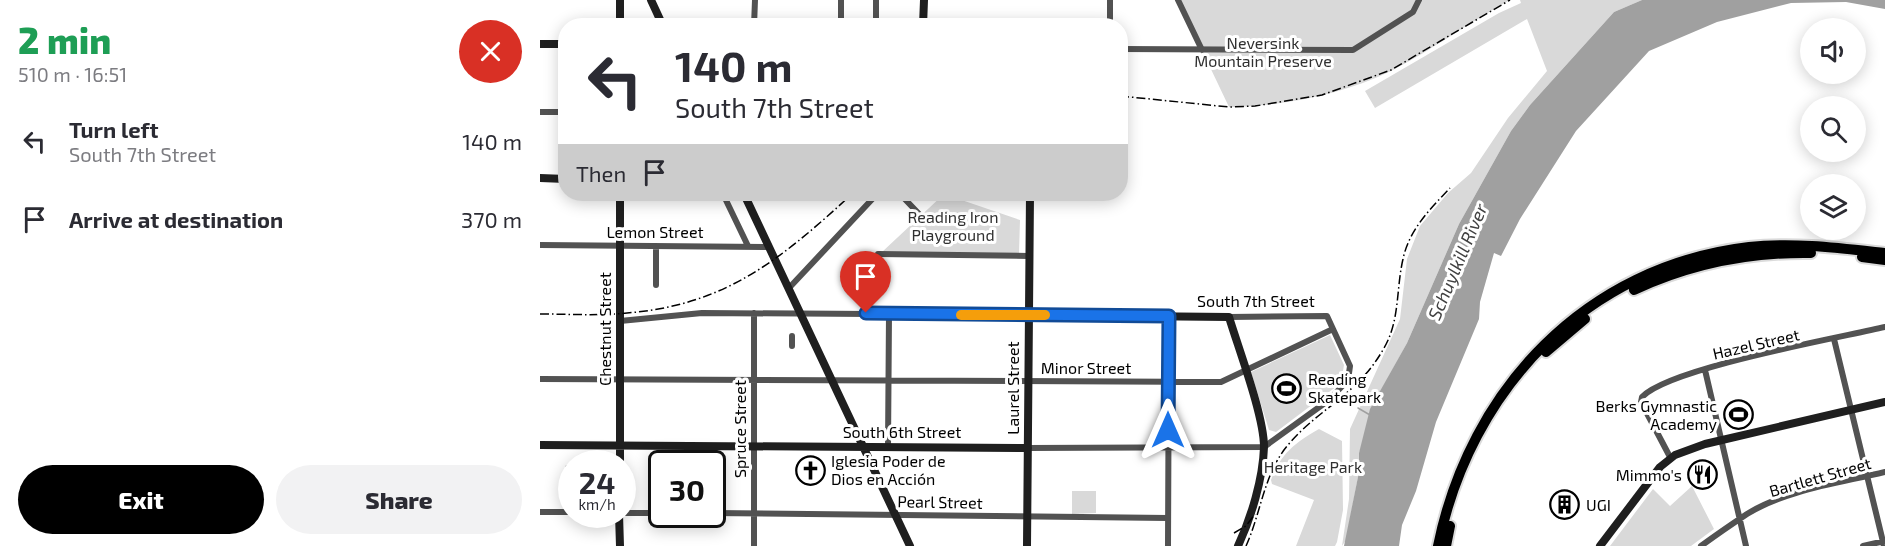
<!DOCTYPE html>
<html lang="en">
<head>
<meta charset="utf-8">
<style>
  body { margin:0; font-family:"Exo 2",sans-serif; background:#f2f2f3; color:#2b2b33; height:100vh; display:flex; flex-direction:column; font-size:22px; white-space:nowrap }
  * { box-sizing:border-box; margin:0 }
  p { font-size:20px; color:#7c7c81 }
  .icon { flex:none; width:33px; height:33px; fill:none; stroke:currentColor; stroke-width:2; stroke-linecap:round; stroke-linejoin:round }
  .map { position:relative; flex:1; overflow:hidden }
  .drawer { display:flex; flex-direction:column; background:#fff; width:540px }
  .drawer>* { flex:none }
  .top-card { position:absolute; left:18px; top:18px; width:570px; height:183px; border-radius:24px; box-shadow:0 3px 15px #0003; background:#fff; color:#2b2b33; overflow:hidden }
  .controls { position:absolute; left:1260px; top:18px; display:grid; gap:12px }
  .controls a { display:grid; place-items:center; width:66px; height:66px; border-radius:50%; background:#fff; box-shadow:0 3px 15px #0003; font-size:30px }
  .speed { position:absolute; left:18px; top:450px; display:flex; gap:12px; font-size:30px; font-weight:700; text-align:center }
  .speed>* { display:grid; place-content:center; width:78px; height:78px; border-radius:50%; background:#fff; box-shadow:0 3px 15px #0003; line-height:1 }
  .speed small { font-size:15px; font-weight:400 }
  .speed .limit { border:3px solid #111; border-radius:9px; background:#fff; color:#111 }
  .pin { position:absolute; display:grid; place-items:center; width:51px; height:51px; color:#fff; margin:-62px -26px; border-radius:50% 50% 50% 0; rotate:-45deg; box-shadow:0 0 6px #0007 }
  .pin .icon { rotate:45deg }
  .me { position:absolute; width:66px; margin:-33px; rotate:0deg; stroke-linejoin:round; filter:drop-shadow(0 0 4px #0008) }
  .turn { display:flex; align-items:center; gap:21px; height:126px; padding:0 18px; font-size:27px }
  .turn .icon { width:78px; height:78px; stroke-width:2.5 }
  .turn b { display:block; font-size:42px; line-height:51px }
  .then { display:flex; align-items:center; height:57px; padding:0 18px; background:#0003; gap:12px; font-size:22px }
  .round { display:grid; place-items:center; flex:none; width:63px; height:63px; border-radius:32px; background:#f2f2f3 }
  .headline { display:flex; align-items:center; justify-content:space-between; height:102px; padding:0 18px }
  h1 { font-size:36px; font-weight:800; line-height:45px; color:#1e9e55 }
  .primary-button { display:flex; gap:12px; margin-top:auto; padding:12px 18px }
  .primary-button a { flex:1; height:69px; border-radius:36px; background:#000; color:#fff; font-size:24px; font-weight:800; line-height:69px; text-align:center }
  .primary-button a+a { background:#f2f2f3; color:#2b2b33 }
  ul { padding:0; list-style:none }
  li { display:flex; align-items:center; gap:18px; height:78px; padding:0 18px }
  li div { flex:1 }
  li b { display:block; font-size:22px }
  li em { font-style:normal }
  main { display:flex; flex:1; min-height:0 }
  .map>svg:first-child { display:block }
  .green { fill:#d9d9d9 }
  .water { fill:#a0a0a0 }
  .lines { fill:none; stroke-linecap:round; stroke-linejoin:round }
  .stream { stroke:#a0a0a0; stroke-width:1.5 }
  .highway-casing { stroke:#dbdbdb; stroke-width:14 }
  .street { stroke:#525252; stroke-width:6 }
  .secondary { stroke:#1f1f1f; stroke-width:8 }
  .highway { stroke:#000; stroke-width:10 }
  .rail { stroke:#000; stroke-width:1.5; stroke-dasharray:9 3 1.5 3; stroke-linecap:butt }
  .route-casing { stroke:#114b97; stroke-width:15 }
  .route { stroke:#1a73e8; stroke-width:10 }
  .slow { stroke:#f59e0b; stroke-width:10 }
  .labels { text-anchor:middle; stroke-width:6; stroke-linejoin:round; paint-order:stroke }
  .park-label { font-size:16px; fill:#303030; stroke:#fff }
  .street-label { font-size:16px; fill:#000; stroke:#fff }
  .poi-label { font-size:16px; fill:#000; stroke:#fff; text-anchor:start }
  .water-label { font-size:18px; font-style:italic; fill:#414141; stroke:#fff }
</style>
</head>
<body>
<main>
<section class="drawer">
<div class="headline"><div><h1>2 min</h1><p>510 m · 16:51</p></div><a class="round" style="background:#d93025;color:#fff"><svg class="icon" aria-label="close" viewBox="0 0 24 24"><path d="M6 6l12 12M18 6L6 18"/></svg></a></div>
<ul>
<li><svg class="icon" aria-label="left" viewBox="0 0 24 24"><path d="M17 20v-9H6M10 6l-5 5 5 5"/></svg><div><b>Turn left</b><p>South 7th Street</p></div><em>140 m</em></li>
<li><svg class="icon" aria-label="arrive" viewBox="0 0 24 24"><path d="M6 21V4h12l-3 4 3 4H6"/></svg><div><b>Arrive at destination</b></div><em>370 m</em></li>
</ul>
<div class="primary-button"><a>Exit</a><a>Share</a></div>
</section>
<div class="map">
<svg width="1345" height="546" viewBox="0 0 1345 546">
  <rect width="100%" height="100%" fill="#fff"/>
  <path class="green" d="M638,0h332c-40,22 -78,50 -119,71 -50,24 -107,35 -162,36z
    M980,0h122l-28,12 -84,93 -19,26 -52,93 -52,119 -17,31 -31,79v19l-13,68 -4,6 7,-47 1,-70 50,-110 7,-60 13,-33 28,-33 23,-20 37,-55 39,-47 -20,-52 -152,89 -10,-17 134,-78 22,-10z
    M404,194l76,26 -1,34 -137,-2z
    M790,335l14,30 -3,18 -65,49 -7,-2 -18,-58z
    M779,429l23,12 1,69 -6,32 -2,4h-39l18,-46 -42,-16 -1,-4c10,-27 24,-37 48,-51z
    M1152,486l22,43 -23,17h-81l43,-57 17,17z
    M532,491h24v22l-24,1z"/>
  <path class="water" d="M1102,0h243v9l-39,-7 -55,1 -74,19 -68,29 -73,80 -56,88 -19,37 -7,-3 -14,49 -1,17 -43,103 -20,69 -14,34 -3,21h-55l15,-74v-19l11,-44 37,-66 52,-119 52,-93 19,-26 84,-93z"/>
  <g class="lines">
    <path class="stream" d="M818,408l12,7"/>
    <defs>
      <path id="highway" d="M1322,257l23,3
        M1094,290c56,-26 115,-38 177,-37
        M1006,352l39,-33
        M898,546c32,-157 148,-280 311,-299 45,-5 91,1 136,6
        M906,546l4,-20"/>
    </defs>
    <use href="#highway" class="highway-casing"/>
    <path class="street" d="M336,0v26
      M638,0l24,50
      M214,26l1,-26
      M301,26v-26
      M570,26v-26
      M580,49l233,1 60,-38 6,-12
      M0,112h26
      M183,194l25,52
      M360,194l20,21
      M0,245l229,2
      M338,254l151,2
      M116,285v-39
      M249,288l88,-94
      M80,321l82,-8 327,2
      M1294,339l50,207
      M252,346v-10
      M1165,370l41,176
      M0,379l681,3 112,-53
      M348,447l1,-133
      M488,448l236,-1 65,-47 19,-20 2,-14 -23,-50 -98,1
      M1130,457l-29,-55 1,-5c27,-29 196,-59 243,-70
      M28,468v44
      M0,512h29
      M82,513h40
      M172,513l456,5
      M214,546v-233
      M628,546l1,-230
      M1161,546c15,-11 31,-22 46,-32 41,-25 93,-31 138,-42
      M1323,546l22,-5"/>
    <path class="secondary" d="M111,0l12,26
      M80,26v-26
      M383,26l1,-26
      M0,44h26
      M0,178l26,1
      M204,194l166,352
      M489,315l200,2c10,33 35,99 35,130 -1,32 -13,71 -26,99
      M0,445l488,3
      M80,464v-270
      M79,514l1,32
      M487,546l3,-352
      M1060,546l60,-79 15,-12 30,-11 180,-42"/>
    <use href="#highway" class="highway"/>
    <path class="rail" d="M580,96l109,11 26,-1 67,-11 69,-25 119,-70
      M0,314c29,0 58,2 87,-1 100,-8 155,-55 225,-119
      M694,533l12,-7 9,-12
      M706,546c15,-33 18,-73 42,-101 31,-37 70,-50 96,-97 16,-27 12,-59 19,-89 6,-29 27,-50 47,-71"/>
  </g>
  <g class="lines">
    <defs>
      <path id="route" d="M326,313l303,3 -1,114"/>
    </defs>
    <use href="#route" class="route-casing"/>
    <use href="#route" class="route"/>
    <path class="slow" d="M421,315h84"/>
  </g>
  <defs>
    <symbol id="stadium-ring" viewBox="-11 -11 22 22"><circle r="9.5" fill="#fff" stroke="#000" stroke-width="1.5"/><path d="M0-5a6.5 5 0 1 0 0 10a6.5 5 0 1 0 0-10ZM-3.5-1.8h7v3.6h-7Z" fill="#000"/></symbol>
    <symbol id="church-ring" viewBox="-11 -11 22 22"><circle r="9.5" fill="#fff" stroke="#000" stroke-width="1.5"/><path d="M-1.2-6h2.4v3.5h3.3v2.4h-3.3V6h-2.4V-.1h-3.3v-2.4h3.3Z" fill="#000"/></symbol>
    <symbol id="restaurant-ring" viewBox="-11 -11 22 22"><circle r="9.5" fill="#fff" stroke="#000" stroke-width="1.5"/><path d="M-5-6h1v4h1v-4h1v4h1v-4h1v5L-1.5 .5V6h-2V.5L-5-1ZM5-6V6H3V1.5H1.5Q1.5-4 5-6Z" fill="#000"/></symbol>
    <symbol id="building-ring" viewBox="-11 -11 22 22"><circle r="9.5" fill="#fff" stroke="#000" stroke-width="1.5"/><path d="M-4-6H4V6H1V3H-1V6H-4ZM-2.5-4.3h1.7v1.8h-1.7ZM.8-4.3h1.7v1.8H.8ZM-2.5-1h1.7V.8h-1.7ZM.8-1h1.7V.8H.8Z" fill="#000"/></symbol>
  </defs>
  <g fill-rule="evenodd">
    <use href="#stadium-ring" x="730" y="372" width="33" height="33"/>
    <use href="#stadium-ring" x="1182" y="398" width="33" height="33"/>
    <use href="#church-ring" x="254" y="454" width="33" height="33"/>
    <use href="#restaurant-ring" x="1146" y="458" width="33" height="33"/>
    <use href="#building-ring" x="1008" y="488" width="33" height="33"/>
  </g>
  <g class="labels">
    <g class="park-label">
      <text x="723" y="49">Neversink<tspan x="723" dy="18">Mountain Preserve</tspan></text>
      <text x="413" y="223">Reading Iron<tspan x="413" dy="18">Playground</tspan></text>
      <text x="773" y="473">Heritage Park</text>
    </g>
    <g class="street-label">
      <text x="115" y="238">Lemon Street</text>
      <text x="716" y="307">South 7th Street</text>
      <text transform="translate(65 329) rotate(-90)" y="6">Chestnut Street</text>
      <text transform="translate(1216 344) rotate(-13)" y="6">Hazel Street</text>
      <text x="546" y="374">Minor Street</text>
      <text transform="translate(473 388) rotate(-90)" y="6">Laurel Street</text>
      <text transform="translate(200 429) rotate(-90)" y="6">Spruce Street</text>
      <text x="362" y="438">South 6th Street</text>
      <text transform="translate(1280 477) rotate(-16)" y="6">Bartlett Street</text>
      <text transform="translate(400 502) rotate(1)" y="6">Pearl Street</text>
    </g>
    <g class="poi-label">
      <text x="768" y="385">Reading<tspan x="768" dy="18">Skatepark</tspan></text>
      <text x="1177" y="412" text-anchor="end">Berks Gymnastic<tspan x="1177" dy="18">Academy</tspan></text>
      <text x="291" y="467">Iglesia Poder de<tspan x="291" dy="18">Dios en Acción</tspan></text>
      <text x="1142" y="481" text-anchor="end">Mimmo's</text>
      <text x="1046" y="511">UGI</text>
    </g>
    <g class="water-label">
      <text transform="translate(918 262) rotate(-67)" y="6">Schuylkill River</text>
    </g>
  </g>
</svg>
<div class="controls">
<a><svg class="icon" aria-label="sound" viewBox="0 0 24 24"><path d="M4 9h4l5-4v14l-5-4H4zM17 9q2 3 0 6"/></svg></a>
<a><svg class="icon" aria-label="search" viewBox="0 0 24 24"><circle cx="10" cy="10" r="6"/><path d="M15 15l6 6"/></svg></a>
<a><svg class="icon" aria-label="layers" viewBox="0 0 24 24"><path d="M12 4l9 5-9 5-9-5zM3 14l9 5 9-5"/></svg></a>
</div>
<div class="speed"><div>24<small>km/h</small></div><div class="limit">30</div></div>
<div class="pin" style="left:326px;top:313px;background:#d93025"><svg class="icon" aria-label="arrive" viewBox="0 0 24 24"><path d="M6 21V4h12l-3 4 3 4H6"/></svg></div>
<svg class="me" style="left:628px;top:430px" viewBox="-20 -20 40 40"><path d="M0-17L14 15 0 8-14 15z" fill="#1a73e8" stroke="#fff" stroke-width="4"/></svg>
<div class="top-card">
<div class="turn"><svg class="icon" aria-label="left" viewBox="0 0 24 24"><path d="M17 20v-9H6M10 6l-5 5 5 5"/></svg><div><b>140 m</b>South 7th Street</div></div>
<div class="then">Then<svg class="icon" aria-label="arrive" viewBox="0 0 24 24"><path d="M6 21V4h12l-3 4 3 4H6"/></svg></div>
</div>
</div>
</main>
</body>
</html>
